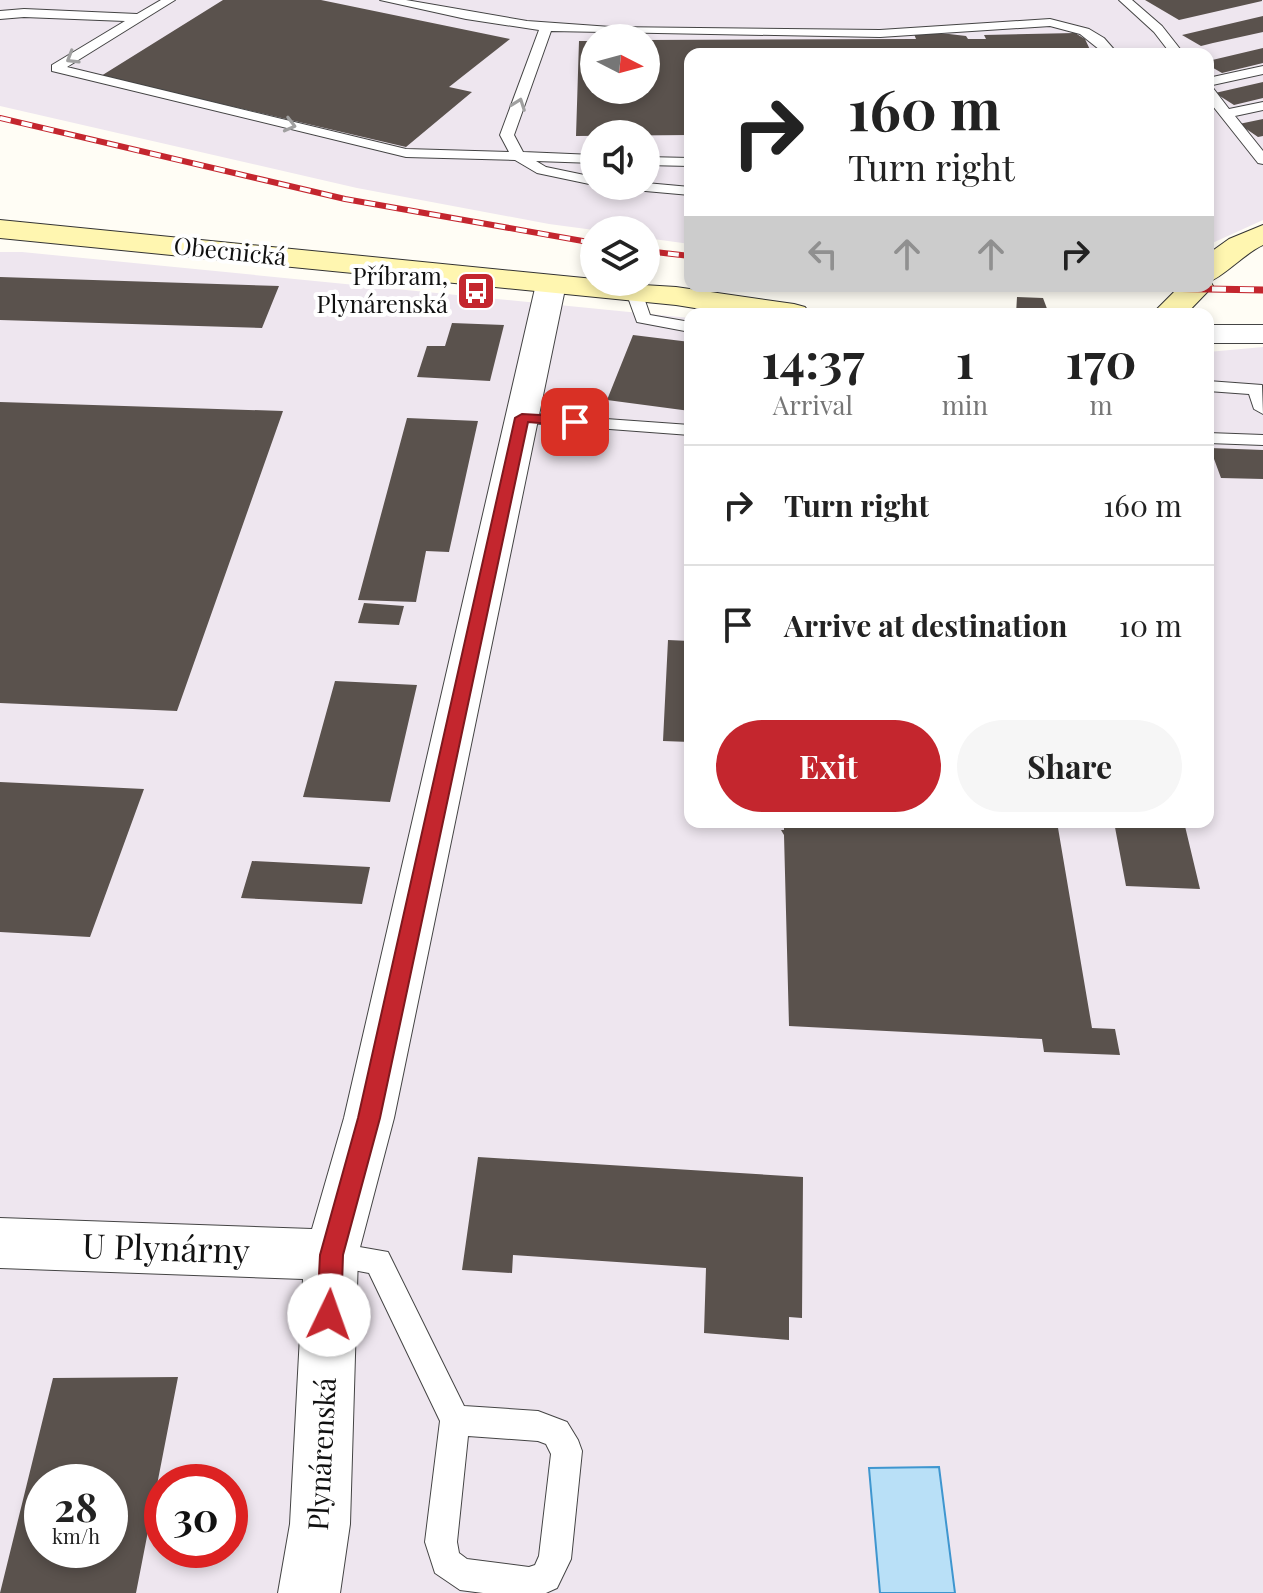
<!DOCTYPE html>
<html lang="en">
<head>
<meta charset="utf-8">
<style>
  body { margin:0; font-family:"Playfair Display",serif; background:#f6f6f6; color:#222; height:100vh; display:flex; flex-direction:column; font-size:30px; white-space:nowrap }
  * { box-sizing:border-box; margin:0 }
  p { font-size:26px; color:#767676 }
  .icon { flex:none; width:44px; height:44px; fill:none; stroke:currentColor; stroke-width:2; stroke-linecap:round; stroke-linejoin:round }
  .map { position:relative; flex:1; overflow:hidden }
  .details { position:absolute; left:684px; top:308px; width:530px; height:520px; display:flex; flex-direction:column; background:#fff; border-radius:16px; box-shadow:0 4px 12px #0003 }
  .details>* { flex:none }
  .guide { position:absolute; left:684px; top:48px; width:530px; height:244px; border-radius:16px; box-shadow:0 4px 12px #0003; background:#fff; color:#222; overflow:hidden }
  .needle { width:52px; rotate:96deg }
  .fabs { position:absolute; left:580px; top:24px; display:grid; gap:16px }
  .fabs a { display:grid; place-items:center; width:80px; height:80px; border-radius:50%; background:#fff; box-shadow:0 4px 12px #0003; font-size:40px }
  .speed { position:absolute; left:24px; top:1464px; display:flex; gap:16px; font-size:40px; font-weight:700; text-align:center }
  .speed>* { display:grid; place-content:center; width:104px; height:104px; border-radius:50%; background:#fff; box-shadow:0 4px 12px #0003; line-height:1 }
  .speed small { font-size:20px; font-weight:400 }
  .speed .limit { border:12px solid #d22; background:#fff; color:#111 }
  .pin { position:absolute; display:grid; place-items:center; width:68px; height:68px; color:#fff; margin:-34px; border-radius:16px; box-shadow:0 4px 12px #0006 }
  .me { position:absolute; width:88px; margin:-44px; rotate:3deg; stroke-linejoin:round; filter:drop-shadow(0 0 6px #0008) }
  .turn { display:flex; align-items:center; gap:28px; height:168px; padding:0 32px; font-size:36px }
  .turn .icon { width:104px; height:104px; stroke-width:2.5 }
  .turn b { display:block; font-size:56px; line-height:68px }
  .lanes { display:flex; align-items:center; height:76px; padding:0 32px; background:#0003; justify-content:center; gap:40px; direction:ltr }
  .lanes .off { opacity:.35 }
  .eta { display:flex; justify-content:space-evenly; align-items:center; height:136px; text-align:center }
  .eta b { font-size:48px; font-weight:700; line-height:56px }
  .action { display:flex; gap:16px; margin-top:auto; padding:16px 32px }
  .action a { flex:1; height:92px; border-radius:48px; background:#c4262e; color:#fff; font-size:32px; font-weight:700; line-height:92px; text-align:center }
  .action a+a { background:#f6f6f6; color:#222 }
  ul { padding:0; list-style:none }
  li { display:flex; align-items:center; gap:24px; height:120px; padding:0 32px; border-top:2px solid #e0e0e0 }
  li div { flex:1 }
  li b { display:block; font-size:30px }
  li em { font-style:normal }
  .map>svg:first-child { display:block }
  .industrial { fill:#eee6ef; fill-rule:evenodd }
  .water { fill:#b9e0f7; stroke:#3f96cf; stroke-width:2 }
  .building { fill:#5a524d; fill-rule:evenodd }
  .lines { fill:none; stroke-linecap:round; stroke-linejoin:round }
  .lane-casing { stroke:#444; stroke-width:2 }
  .street-casing { stroke:#444; stroke-width:2 }
  .secondary-casing { stroke:#333; stroke-width:2 }
  .lane { fill:#fff; fill-rule:evenodd }
  .street { fill:#fff; fill-rule:evenodd }
  .secondary { fill:#fff6b0; fill-rule:evenodd }
  .rail-far1-casing { stroke:#c4262e; stroke-width:6 }
  .rail-casing { stroke:#c4262e; stroke-width:7 }
  .rail-far1 { stroke:#fff; stroke-width:4; stroke-dasharray:11; stroke-linecap:butt }
  .rail { stroke:#fff; stroke-width:5; stroke-dasharray:14; stroke-linecap:butt }
  .oneway { stroke:#a0a0a0 }
  .route { fill:#c4262e; stroke:#7f191e; stroke-width:2 }
  .labels { text-anchor:middle; stroke-width:8; stroke-linejoin:round; paint-order:stroke }
  .far-street-label { font-size:24px; fill:#111; stroke:#fff }
  .far-poi-label { font-size:24px; fill:#111; stroke:#fff; text-anchor:end }
  .street-label { font-size:28px; fill:#111; stroke:#fff }
  .near-street-label { font-size:34px; fill:#111; stroke:#fff }
</style>
</head>
<body>
<div class="map">
<svg width="1263" height="1593" viewBox="0 0 1263 1593">
  <rect width="100%" height="100%" fill="#fffdf5"/>
  <path class="industrial" d="M0,0h1263v220l-55,25v-191h-518v190l-44,-6v-8h-52l-45,-6 -192,-36 -357,-82zM594,38h52v52h-52zM594,134h52v52h-52z
    M0,252h22l668,66v504h518v-470l55,-5v1246h-1263zM42,1482h68v68h-68zM162,1482h68v68h-68z"/>
  <path class="water" d="M939,1467l16,126h-75l-11,-125z"/>
  <path class="building" d="M223,0h98l189,39 -61,48 23,5 -66,55 -305,-71z
    M1145,0h117v1l-83,19z
    M1263,16v16l-50,11 -12,3 -19,-11z
    M1075,33l10,6 7,15h-402v81l-114,1 3,-95h15v49h52v-50l270,-1 -2,-5h35l17,2 2,3h18l-2,-4z
    M1263,48v15l-41,10 -14,-8v-4z
    M1263,82v16l-29,7 -19,-12z
    M1263,119v17l-5,1 -19,-13z
    M0,277l279,9 -17,42 -262,-8z
    M1017,297l26,1 6,16h-33z
    M452,323l52,2 -14,56 -73,-4 10,-31h18z
    M633,335l57,7v69l-83,-11z
    M0,402l283,9 -106,300 -177,-8z
    M407,418l71,3 -29,131 -23,-1 -10,51 -58,-2z
    M1210,448l53,2v29l-42,-1z
    M364,603l40,3 -5,19 -41,-2z
    M668,640l22,1v101l-27,-1z
    M335,681l82,4 -27,117 -87,-5z
    M0,782l144,7 -54,148 -90,-5z
    M784,822h273l35,206 23,1 5,26 -76,-3 -2,-13 -253,-13 -5,-191 -3,-5h3z
    M1114,822h70l16,67 -74,-3z
    M252,861l118,6 -8,37 -121,-6z
    M478,1157l325,20 -1,141 -13,-1v23l-85,-7 2,-65 -193,-13 -1,18 -50,-3z
    M178,1377l-42,216h-136l53,-215zM42,1482h68v68h-68z"/>
  <g class="lines">
    <defs>
      <path id="lane" d="M161,0h14l-108,67 339,82 103,3 -9,-17 39,-105 -73,-11 -86,-19h26l121,21 84,6 269,3 170,-11 39,10 15,9 14,16h-13l-25,-20 -30,-8 -170,11 -329,-6 -37,104 9,17 71,3v8l-58,-2 10,6 48,10v8l-57,-12 -22,-13 -109,-3 -354,-86v-6l73,-44 -101,-4 -24,2v-8l24,-2 113,5z
        M1119,0h13l30,26 22,28h-13l-17,-22z
        M1263,66v8l-55,12v-8z
        M1208,87l5,1 16,21 34,-7v8l-28,6 28,35v13l-5,-1 -50,-63z
        M646,157l44,1v8l-44,-1z
        M646,183l44,4v8l-56,-5 -7,-4h19z
        M634,287l8,5 8,23 40,7v10l-53,-10 -11,-30z
        M1208,381l54,4 1,29 -9,-5 -5,-15 -41,-3z
        M522,413l168,12v10l-174,-13 -3,-4 3,-4z
        M1208,433l55,2v10l-55,-2z
        M331,1242l57,10 76,154 74,5 29,11 11,18 4,11 -11,108 -14,29 -11,5h-63l-23,-3 -25,-17 -10,-31 15,-121 -71,-148 -48,-9 -4,-9 4,-9zM468,1436l70,5 8,3 5,10 -12,102 -4,9 -6,2 -62,-8 -8,-6 -2,-11z"/>
      <path id="street" d="M551,275l10,3 5,6 -172,834 -36,137 -8,269 -10,69h-62l12,-69 13,-245 -303,-11v-50l312,11 32,-111 192,-834 5,-6z
        M1208,325h55v18h-55z"/>
      <path id="secondary" d="M0,220l594,59v3l82,5 118,17 11,3 5,7h-78l-56,-9 -676,-67z
        M1263,225v20c-18,8 -40,32 -53,36l3,5 -27,28h-34l28,-28h28v-32l21,-15z"/>
    </defs>
    <use href="#lane" class="lane-casing"/>
    <use href="#street" class="street-casing"/>
    <use href="#secondary" class="secondary-casing"/>
    <use href="#lane" class="lane"/>
    <use href="#street" class="street"/>
    <use href="#secondary" class="secondary"/>
    <defs>
      <path id="rail-far1" d="M0,118l345,81 249,44
        M646,251l44,5"/>
      <path id="rail" d="M1044,286l219,4"/>
    </defs>
    <use href="#rail-far1" class="rail-far1-casing"/>
    <use href="#rail" class="rail-casing"/>
    <use href="#rail-far1" class="rail-far1"/>
    <use href="#rail" class="rail"/>
  </g>
  <defs><path id="oneway-chevron" d="M-2-3.5L2.5 0L-2 3.5" fill="none" stroke-width="1.6" stroke-linecap="round" stroke-linejoin="round" transform="scale(2)"/></defs>
  <g class="oneway">
    <use href="#oneway-chevron" transform="translate(72 58) rotate(149)"/>
    <use href="#oneway-chevron" transform="translate(519 104) rotate(-70)"/>
    <use href="#oneway-chevron" transform="translate(290 125) rotate(14)"/>
  </g>
  <path class="route" d="M522,414l53,3 8,5 -8,4 -47,-4 -148,696 -37,137 -2,60 -4,8 -8,3 -9,-3 -3,-8 3,-60 38,-137 157,-700z"/>
  <defs>
    <symbol id="bus-square" viewBox="-11 -11 22 22"><rect x="-9" y="-9" width="18" height="18" rx="4" fill="#c4262e" stroke="#fff"/><path d="M-5-6H5V4H4V6H2V4H-2V6H-4V4H-5ZM-3.5-4V0h7V-4ZM-3.5 1.2v1.5H-2V1.2ZM2 1.2v1.5H3.5V1.2Z" fill="#fff"/></symbol>
  </defs>
  <g fill-rule="evenodd">
    <use href="#bus-square" x="454" y="269" width="44" height="44"/>
  </g>
  <g class="labels">
    <g class="far-street-label">
      <text transform="translate(230 252) rotate(6)" y="8">Obecnická</text>
    </g>
    <g class="far-poi-label">
      <text x="448" y="285">Příbram,<tspan x="448" dy="28">Plynárenská</tspan></text>
    </g>
    <g class="street-label">
      <text transform="translate(322 1454) rotate(-87)" y="10">Plynárenská</text>
    </g>
    <g class="near-street-label">
      <text transform="translate(166 1249) rotate(2)" y="12">U Plynárny</text>
    </g>
  </g>
</svg>
<div class="fabs">
<a><svg class="needle" viewBox="-14 -14 28 28"><path d="M0-13l5 13h-10z" fill="#e53935"/><path d="M0 13l5-13h-10z" fill="#767676"/></svg></a>
<a><svg class="icon" aria-label="sound" viewBox="0 0 24 24"><path d="M4 9h4l5-4v14l-5-4H4zM17 9q2 3 0 6"/></svg></a>
<a><svg class="icon" aria-label="layers" viewBox="0 0 24 24"><path d="M12 4l9 5-9 5-9-5zM3 14l9 5 9-5"/></svg></a>
</div>
<div class="speed"><div>28<small>km/h</small></div><div class="limit">30</div></div>
<div class="pin" style="left:575px;top:422px;background:#d93025"><svg class="icon" aria-label="arrive" viewBox="0 0 24 24"><path d="M6 21V4h12l-3 4 3 4H6"/></svg></div>
<svg class="me" style="left:329px;top:1315px" viewBox="-20 -20 40 40"><circle r="19" fill="#fff"/><path d="M0-13L10 11 0 6-10 11z" fill="#c4262e"/></svg>
<div class="guide">
<div class="turn"><svg class="icon" aria-label="right" viewBox="0 0 24 24"><path d="M7 20v-9h11M14 6l5 5-5 5"/></svg><div><b>160 m</b>Turn right</div></div>
<div class="lanes"><svg class="icon off" aria-label="left" viewBox="0 0 24 24"><path d="M17 20v-9H6M10 6l-5 5 5 5"/></svg><svg class="icon off" aria-label="ahead" viewBox="0 0 24 24"><path d="M12 20V5M6 11l6-6 6 6"/></svg><svg class="icon off" aria-label="ahead" viewBox="0 0 24 24"><path d="M12 20V5M6 11l6-6 6 6"/></svg><svg class="icon" aria-label="right" viewBox="0 0 24 24"><path d="M7 20v-9h11M14 6l5 5-5 5"/></svg></div>
</div>
<section class="details">
<div class="eta">
<div><b>14:37</b><p>Arrival</p></div>
<div><b>1</b><p>min</p></div>
<div><b>170</b><p>m</p></div>
</div>
<ul>
<li><svg class="icon" aria-label="right" viewBox="0 0 24 24"><path d="M7 20v-9h11M14 6l5 5-5 5"/></svg><div><b>Turn right</b></div><em>160 m</em></li>
<li><svg class="icon" aria-label="arrive" viewBox="0 0 24 24"><path d="M6 21V4h12l-3 4 3 4H6"/></svg><div><b>Arrive at destination</b></div><em>10 m</em></li>
</ul>
<div class="action"><a>Exit</a><a>Share</a></div>
</section>
</div>
</body>
</html>
